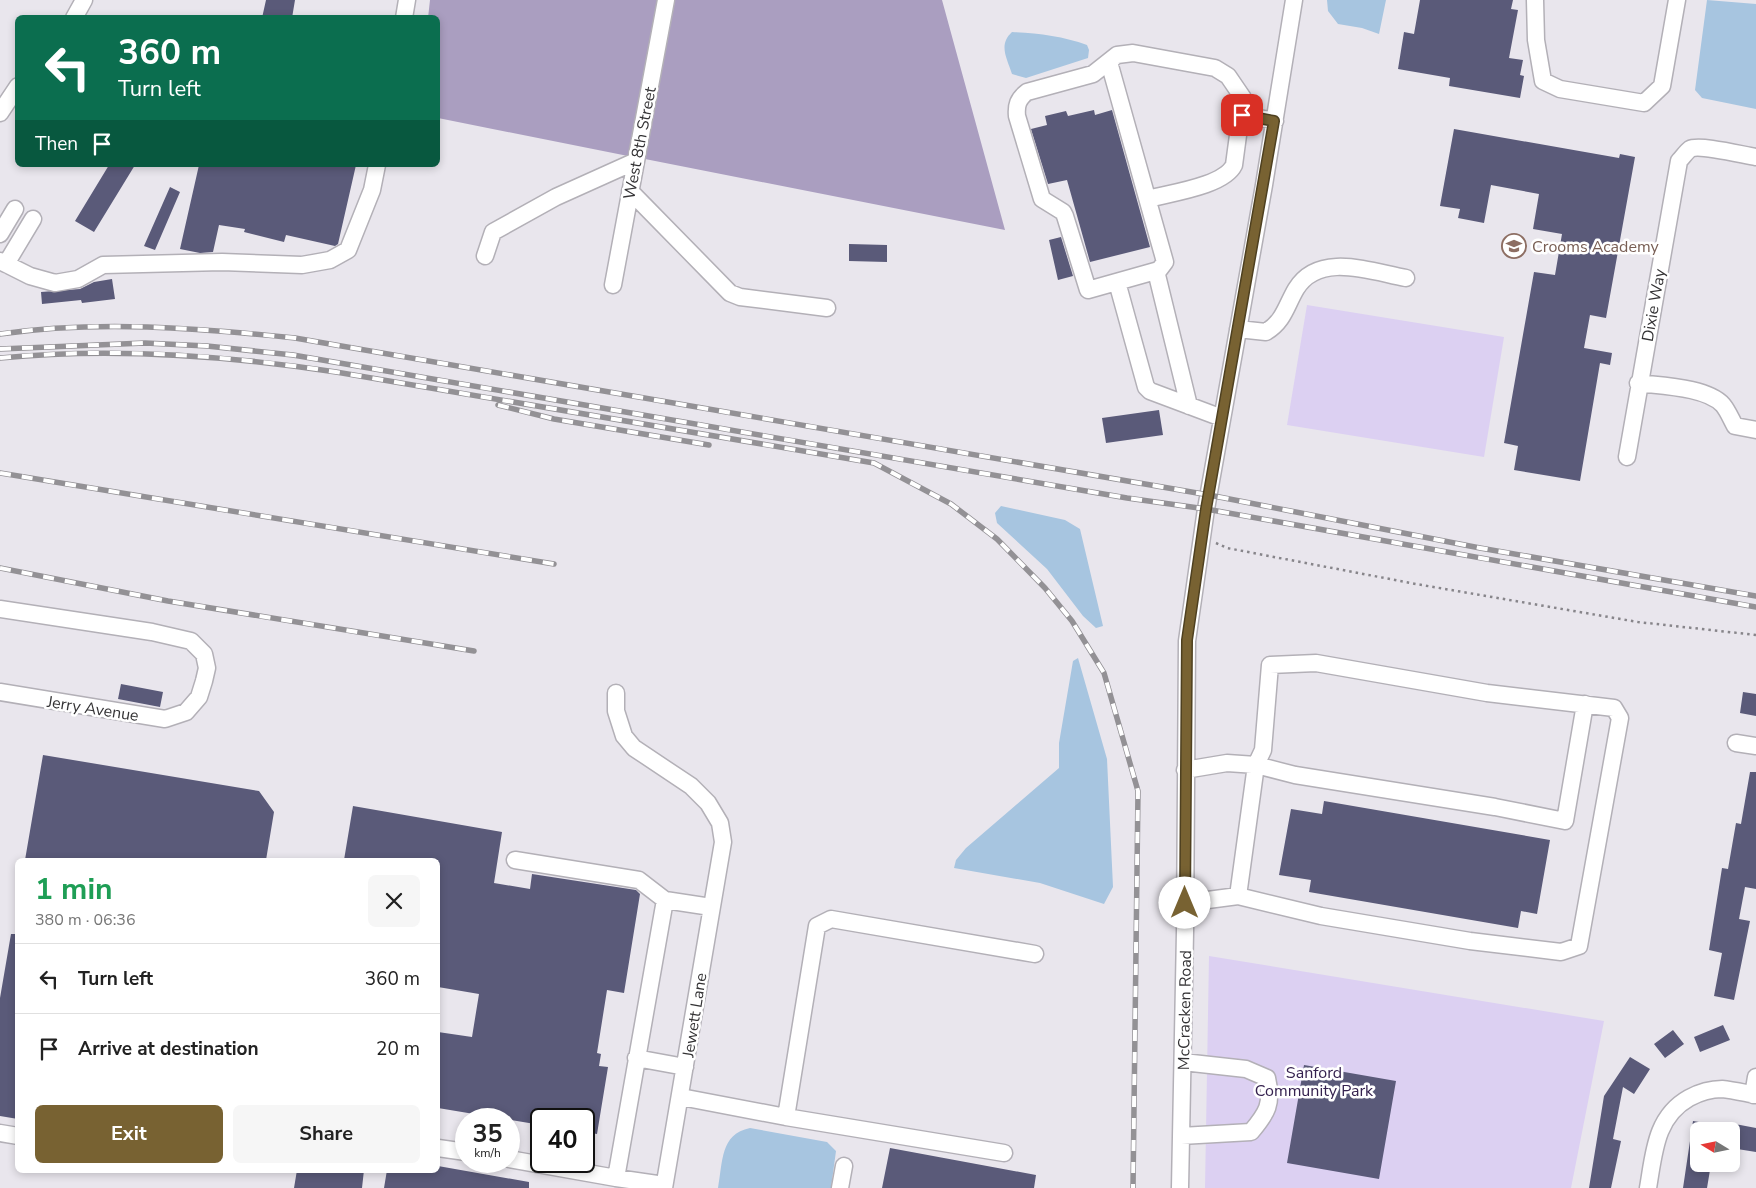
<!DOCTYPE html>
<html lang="en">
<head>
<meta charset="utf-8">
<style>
  body { margin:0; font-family:"Nunito Sans",sans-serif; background:#f6f6f6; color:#222; height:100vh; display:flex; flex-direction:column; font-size:19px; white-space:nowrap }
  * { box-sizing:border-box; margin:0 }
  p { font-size:16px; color:#767676 }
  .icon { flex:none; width:28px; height:28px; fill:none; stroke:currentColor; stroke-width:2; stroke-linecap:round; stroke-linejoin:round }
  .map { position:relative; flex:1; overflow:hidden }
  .drawer { position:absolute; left:15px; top:858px; width:425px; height:315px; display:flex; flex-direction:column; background:#fff; border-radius:8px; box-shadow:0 2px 8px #0003 }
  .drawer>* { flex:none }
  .top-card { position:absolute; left:15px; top:15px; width:425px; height:152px; border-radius:8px; box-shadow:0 2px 8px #0003; background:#0b6e4f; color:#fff; overflow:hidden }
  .needle { width:32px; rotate:280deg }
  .fabs { position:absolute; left:1690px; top:1122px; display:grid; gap:10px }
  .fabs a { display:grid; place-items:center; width:50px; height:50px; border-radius:8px; background:#fff; box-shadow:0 2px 8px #0003; font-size:25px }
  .speed { position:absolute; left:455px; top:1108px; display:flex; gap:10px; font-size:25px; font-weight:700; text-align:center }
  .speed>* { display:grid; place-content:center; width:65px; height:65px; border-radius:50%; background:#fff; box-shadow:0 2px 8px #0003; line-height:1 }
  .speed small { font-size:12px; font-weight:400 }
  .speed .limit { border:2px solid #111; border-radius:8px; background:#fff; color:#111 }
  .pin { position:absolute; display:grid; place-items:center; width:42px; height:42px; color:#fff; margin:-21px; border-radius:10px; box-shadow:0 2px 8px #0006 }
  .me { position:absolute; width:55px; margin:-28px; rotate:0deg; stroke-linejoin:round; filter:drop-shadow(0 0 4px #0008) }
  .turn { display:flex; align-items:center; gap:18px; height:105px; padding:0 20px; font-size:22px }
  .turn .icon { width:65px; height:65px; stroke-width:2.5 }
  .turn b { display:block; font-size:35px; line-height:42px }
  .then { display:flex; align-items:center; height:48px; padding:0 20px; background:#0003; gap:10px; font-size:19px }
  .round { display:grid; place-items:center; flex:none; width:52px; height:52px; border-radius:8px; background:#f6f6f6 }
  .headline { display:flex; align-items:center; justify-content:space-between; height:85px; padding:0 20px }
  h1 { font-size:30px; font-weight:700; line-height:38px; color:#1e9e55 }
  .cta { display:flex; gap:10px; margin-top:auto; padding:10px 20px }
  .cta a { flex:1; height:58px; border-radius:8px; background:#786232; color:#fff; font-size:20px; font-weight:700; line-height:58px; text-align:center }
  .cta a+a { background:#f6f6f6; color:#222 }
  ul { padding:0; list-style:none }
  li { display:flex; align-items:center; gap:15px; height:70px; padding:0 20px; border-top:1px solid #e0e0e0 }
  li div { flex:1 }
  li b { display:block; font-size:19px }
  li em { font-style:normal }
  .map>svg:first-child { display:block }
  .green { fill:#dcd0f2 }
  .forest { fill:#aa9ec0 }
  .water { fill:#a7c5e0 }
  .building { fill:#5a5a79 }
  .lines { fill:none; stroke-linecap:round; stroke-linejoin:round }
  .minor-casing { stroke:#b3b0b7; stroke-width:19 }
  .path { stroke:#87858a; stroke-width:2.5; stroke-dasharray:2.5 4; stroke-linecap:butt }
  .minor { stroke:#fff; stroke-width:16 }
  .rail-casing { stroke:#939195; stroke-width:5.5 }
  .rail { stroke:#fff; stroke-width:4; stroke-dasharray:11; stroke-linecap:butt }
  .route-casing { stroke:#4e4020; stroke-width:12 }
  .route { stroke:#786232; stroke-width:9 }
  .labels { text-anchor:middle; stroke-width:5; stroke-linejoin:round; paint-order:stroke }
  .street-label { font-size:16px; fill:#333234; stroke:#fff }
  .education-label { font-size:16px; fill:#785e54; stroke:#fff; text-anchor:start }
  .park-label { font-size:16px; fill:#35224f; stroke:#fff }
</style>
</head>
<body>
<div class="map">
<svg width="1756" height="1188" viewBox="0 0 1756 1188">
  <rect width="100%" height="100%" fill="#e9e6ed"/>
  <path class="green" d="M1307,305l197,32 -20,120 -197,-32z
    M1209,956l395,65 -33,167h-366z"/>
  <path class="forest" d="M430,0h228l-30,156 -190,-38v-100h-10z
    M675,0h267l63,230 -360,-71z"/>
  <path class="water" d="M1327,0h59l-7,34 -17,-6 -24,-4 -10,-13z
    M1707,0l49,4v105l-54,-11 -7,-8z
    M1012,32c25,1 51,4 75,13l2,5 -1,8 -62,20 -14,-4c-5,-16 -14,-29 0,-42z
    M1001,506l64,14 15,9 23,97 -7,2 -13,-12 -36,-47 -50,-46 -2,-10z
    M1078,658l29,101 6,128 -9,17 -64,-21 -86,-15 2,-8 10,-12 93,-80v-25l14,-82z
    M750,1128l77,14 9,9 -5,37h-113c5,-26 2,-54 32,-60z"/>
  <path class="building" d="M266,0h29l-3,18h-30z
    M1420,0h93l-2,9 7,1 -9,48 14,2 -3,15 4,1 -4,22 -71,-12 1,-8 -52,-9 6,-37 10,2z
    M1094,110l1,5 17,-5 38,137 -60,15 -23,-82 -19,4 -17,-55 16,-4 -2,-9 21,-5 2,5z
    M1454,129l165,29 1,-4 15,3 -29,161 -16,-3 -6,33 28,5 -2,12 -10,-2 -20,118 -66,-11 4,-24 -14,-3 30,-171 21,3 7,-41 -29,-5 6,-35 -48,-9 -7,38 -26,-5 2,-9 -20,-3z
    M109,165h26l-41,67 -19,-11z
    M199,165h157l-18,79 -3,2 -49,-11 -2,7 -40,-10 1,-3 -26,-4 -6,27 -13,1 -20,-4z
    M170,187l10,5 -25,58 -11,-4z
    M1061,237l12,39 -15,4 -9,-40z
    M849,244l38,1v17l-38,-1z
    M112,279l3,20 -33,4 -1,-3 -39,4 -1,-12 39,-3 14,-7z
    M1159,410l4,25 -57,8 -4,-25z
    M121,684l42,8 -3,15 -42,-8z
    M1743,692l13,2v22l-16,-3z
    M43,755l216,36 15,21 -8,48h-241z
    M1750,772h6v117l-11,-2 -6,32 11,2 -16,79 -20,-4 8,-43 -13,-3 13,-82 6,1 8,-46 5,1z
    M1324,801l226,39 -13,74 -16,-3 -3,17 -209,-36 2,-12 -32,-5 12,-66 31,5z
    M353,806l149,26 -8,51 36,6 2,-15 104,16 4,4 -16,99 -17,-3 -10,63 4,1 -2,12 9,1 -11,67 -13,-2v-13h-43v6l-103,-17v-76l34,5 7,-43 -41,-7v-127h-94z
    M11,934h7v185l-18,-3v-118z
    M1723,1025l7,15 -30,12 -6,-15z
    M1673,1030l11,14 -19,14 -11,-14z
    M1630,1057l20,12 -16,25 -11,-7 -10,52 8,2 -10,47h-22l15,-92z
    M1304,1065l92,16 -17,98 -92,-16z
    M1693,1121l6,1v42h12l-4,24h-24z
    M1735,1124l21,4v24l-25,-4z
    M890,1148l146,27 -2,13h-152z
    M438,1166l91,16v6h-145l3,-18h51z
    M297,1170h67l-2,18h-68z"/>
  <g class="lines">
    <defs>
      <path id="minor" d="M1535,0l1,40 7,41 17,8 84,14 18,-17 15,-86
        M74,18l10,-18
        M404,18l3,-18
        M1109,62l56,200 -6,8 -71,20 -23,-74 -2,-4 -21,-13 -25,-83c-1,-11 1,-17 10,-24l66,-18 24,-19 16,-2 82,15 13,8 15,22 -9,67c-10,21 -64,28 -86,34
        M0,113l18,-27
        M1242,115l33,6
        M630,191l100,102 10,4 87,11
        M0,234l15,-25
        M485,256l8,-24 63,-35 80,-36
        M0,261l30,15 25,7 23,-4 25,-14 119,-3 80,3 28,-5 18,-10 24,-60 5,-25
        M6,264l27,-45
        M1156,271l33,135
        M1117,282l29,105 4,4 72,27
        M613,285l53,-285
        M1238,329l28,3c18,-11 20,-26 30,-43 23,-38 76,-17 110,-11
        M1638,383c23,3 69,4 85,22 5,6 8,14 12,21l21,4
        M1627,457l52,-296c4,-4 7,-9 11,-12 9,-5 53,6 66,8
        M0,609l152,23 39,9 13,13 3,14 -3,13 -5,16 -13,15 -21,7 -165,-27
        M616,693v18l8,25 10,12 57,38 17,17 12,20 3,19 -59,346
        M1736,743l20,3
        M515,860l124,20 26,20 46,7
        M1238,896l18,-131 39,10 200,32 70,14 20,-117
        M1185,903l53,-7 83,20 149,25 91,11 18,-6 41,-228 -6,-10 -127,-15 -171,-30 -46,2 -7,85 -7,15 -29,-2 -42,7
        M636,1058l49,9
        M1753,1095l3,-18
        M681,1097l105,20 31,-191 14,-7 204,35
        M786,1117l218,36
        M0,1133l18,3
        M1181,1136l70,-4c16,-19 22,-28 16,-54l-21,-9 -63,-7
        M438,1148l28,4
        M509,1159l107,19
        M664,1185l-48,-7 49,-278
        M840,1188l4,-22
        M1180,1188l5,-256 2,-291 19,-132 58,-324 30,-185
        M1648,1188c6,-34 7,-71 41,-90 11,-6 20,-9 33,-9 11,1 23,4 34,6"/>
    </defs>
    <use href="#minor" class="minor-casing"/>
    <path class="path" d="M1216,543l11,5 189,36 222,38 118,13"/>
    <use href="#minor" class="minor"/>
    <defs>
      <path id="rail" d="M0,334c98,-14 197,-6 295,4l914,157 271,53 276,48
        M0,349l145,-6 62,3 86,9 834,143 79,11 550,98
        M0,358c113,-11 224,-3 336,14l538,91 77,41 46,35 48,49 27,33 32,52 34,118 -5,397
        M498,405l56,14 155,26
        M0,473l554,91
        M0,568l168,33 306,50"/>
    </defs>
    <use href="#rail" class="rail-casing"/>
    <use href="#rail" class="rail"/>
  </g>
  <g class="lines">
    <defs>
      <path id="route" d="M1185,903l2,-263 19,-131 68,-388 -32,-6"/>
    </defs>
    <use href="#route" class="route-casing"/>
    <use href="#route" class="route"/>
  </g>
  <defs>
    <symbol id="school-ring" viewBox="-11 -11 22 22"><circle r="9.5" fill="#fff" stroke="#8d6e63" stroke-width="1.5"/><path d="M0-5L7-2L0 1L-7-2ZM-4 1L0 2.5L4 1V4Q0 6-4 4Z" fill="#8d6e63"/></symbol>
  </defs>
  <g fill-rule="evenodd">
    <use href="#school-ring" x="1500" y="232" width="28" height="28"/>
  </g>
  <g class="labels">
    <g class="street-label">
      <text transform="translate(639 143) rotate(-79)" y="6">West 8th Street</text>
      <text transform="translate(1653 305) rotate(-80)" y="6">Dixie Way</text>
      <text transform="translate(93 708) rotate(9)" y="6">Jerry Avenue</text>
      <text transform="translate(1184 1010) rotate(-89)" y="6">McCracken Road</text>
      <text transform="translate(694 1015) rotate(-81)" y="6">Jewett Lane</text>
    </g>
    <g class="education-label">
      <text x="1532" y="252">Crooms Academy</text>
    </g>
    <g class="park-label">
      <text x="1314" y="1078">Sanford<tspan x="1314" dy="18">Community Park</tspan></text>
    </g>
  </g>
</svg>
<div class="fabs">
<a><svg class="needle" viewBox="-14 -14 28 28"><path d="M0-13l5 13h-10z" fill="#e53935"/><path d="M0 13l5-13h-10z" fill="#767676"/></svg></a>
</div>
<div class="speed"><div>35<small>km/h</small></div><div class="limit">40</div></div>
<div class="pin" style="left:1242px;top:115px;background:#d93025"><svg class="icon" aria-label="arrive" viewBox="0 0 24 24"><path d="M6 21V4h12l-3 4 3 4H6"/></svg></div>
<svg class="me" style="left:1185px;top:903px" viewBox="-20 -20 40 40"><circle r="19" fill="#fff"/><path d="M0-13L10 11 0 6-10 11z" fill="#786232"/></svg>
<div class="top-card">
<div class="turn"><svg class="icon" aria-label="left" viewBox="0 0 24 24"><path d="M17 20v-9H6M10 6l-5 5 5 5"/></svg><div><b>360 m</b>Turn left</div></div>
<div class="then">Then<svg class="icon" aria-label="arrive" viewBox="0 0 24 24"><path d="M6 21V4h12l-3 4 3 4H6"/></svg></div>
</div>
<section class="drawer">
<div class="headline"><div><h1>1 min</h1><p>380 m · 06:36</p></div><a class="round"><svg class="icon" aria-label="close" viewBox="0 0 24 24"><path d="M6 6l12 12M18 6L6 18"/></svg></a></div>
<ul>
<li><svg class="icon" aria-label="left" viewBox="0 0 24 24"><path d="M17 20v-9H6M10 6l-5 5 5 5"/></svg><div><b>Turn left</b></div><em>360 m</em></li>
<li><svg class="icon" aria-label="arrive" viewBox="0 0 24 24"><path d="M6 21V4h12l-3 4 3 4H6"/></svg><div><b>Arrive at destination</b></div><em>20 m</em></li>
</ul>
<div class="cta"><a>Exit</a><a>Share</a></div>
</section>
</div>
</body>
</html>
